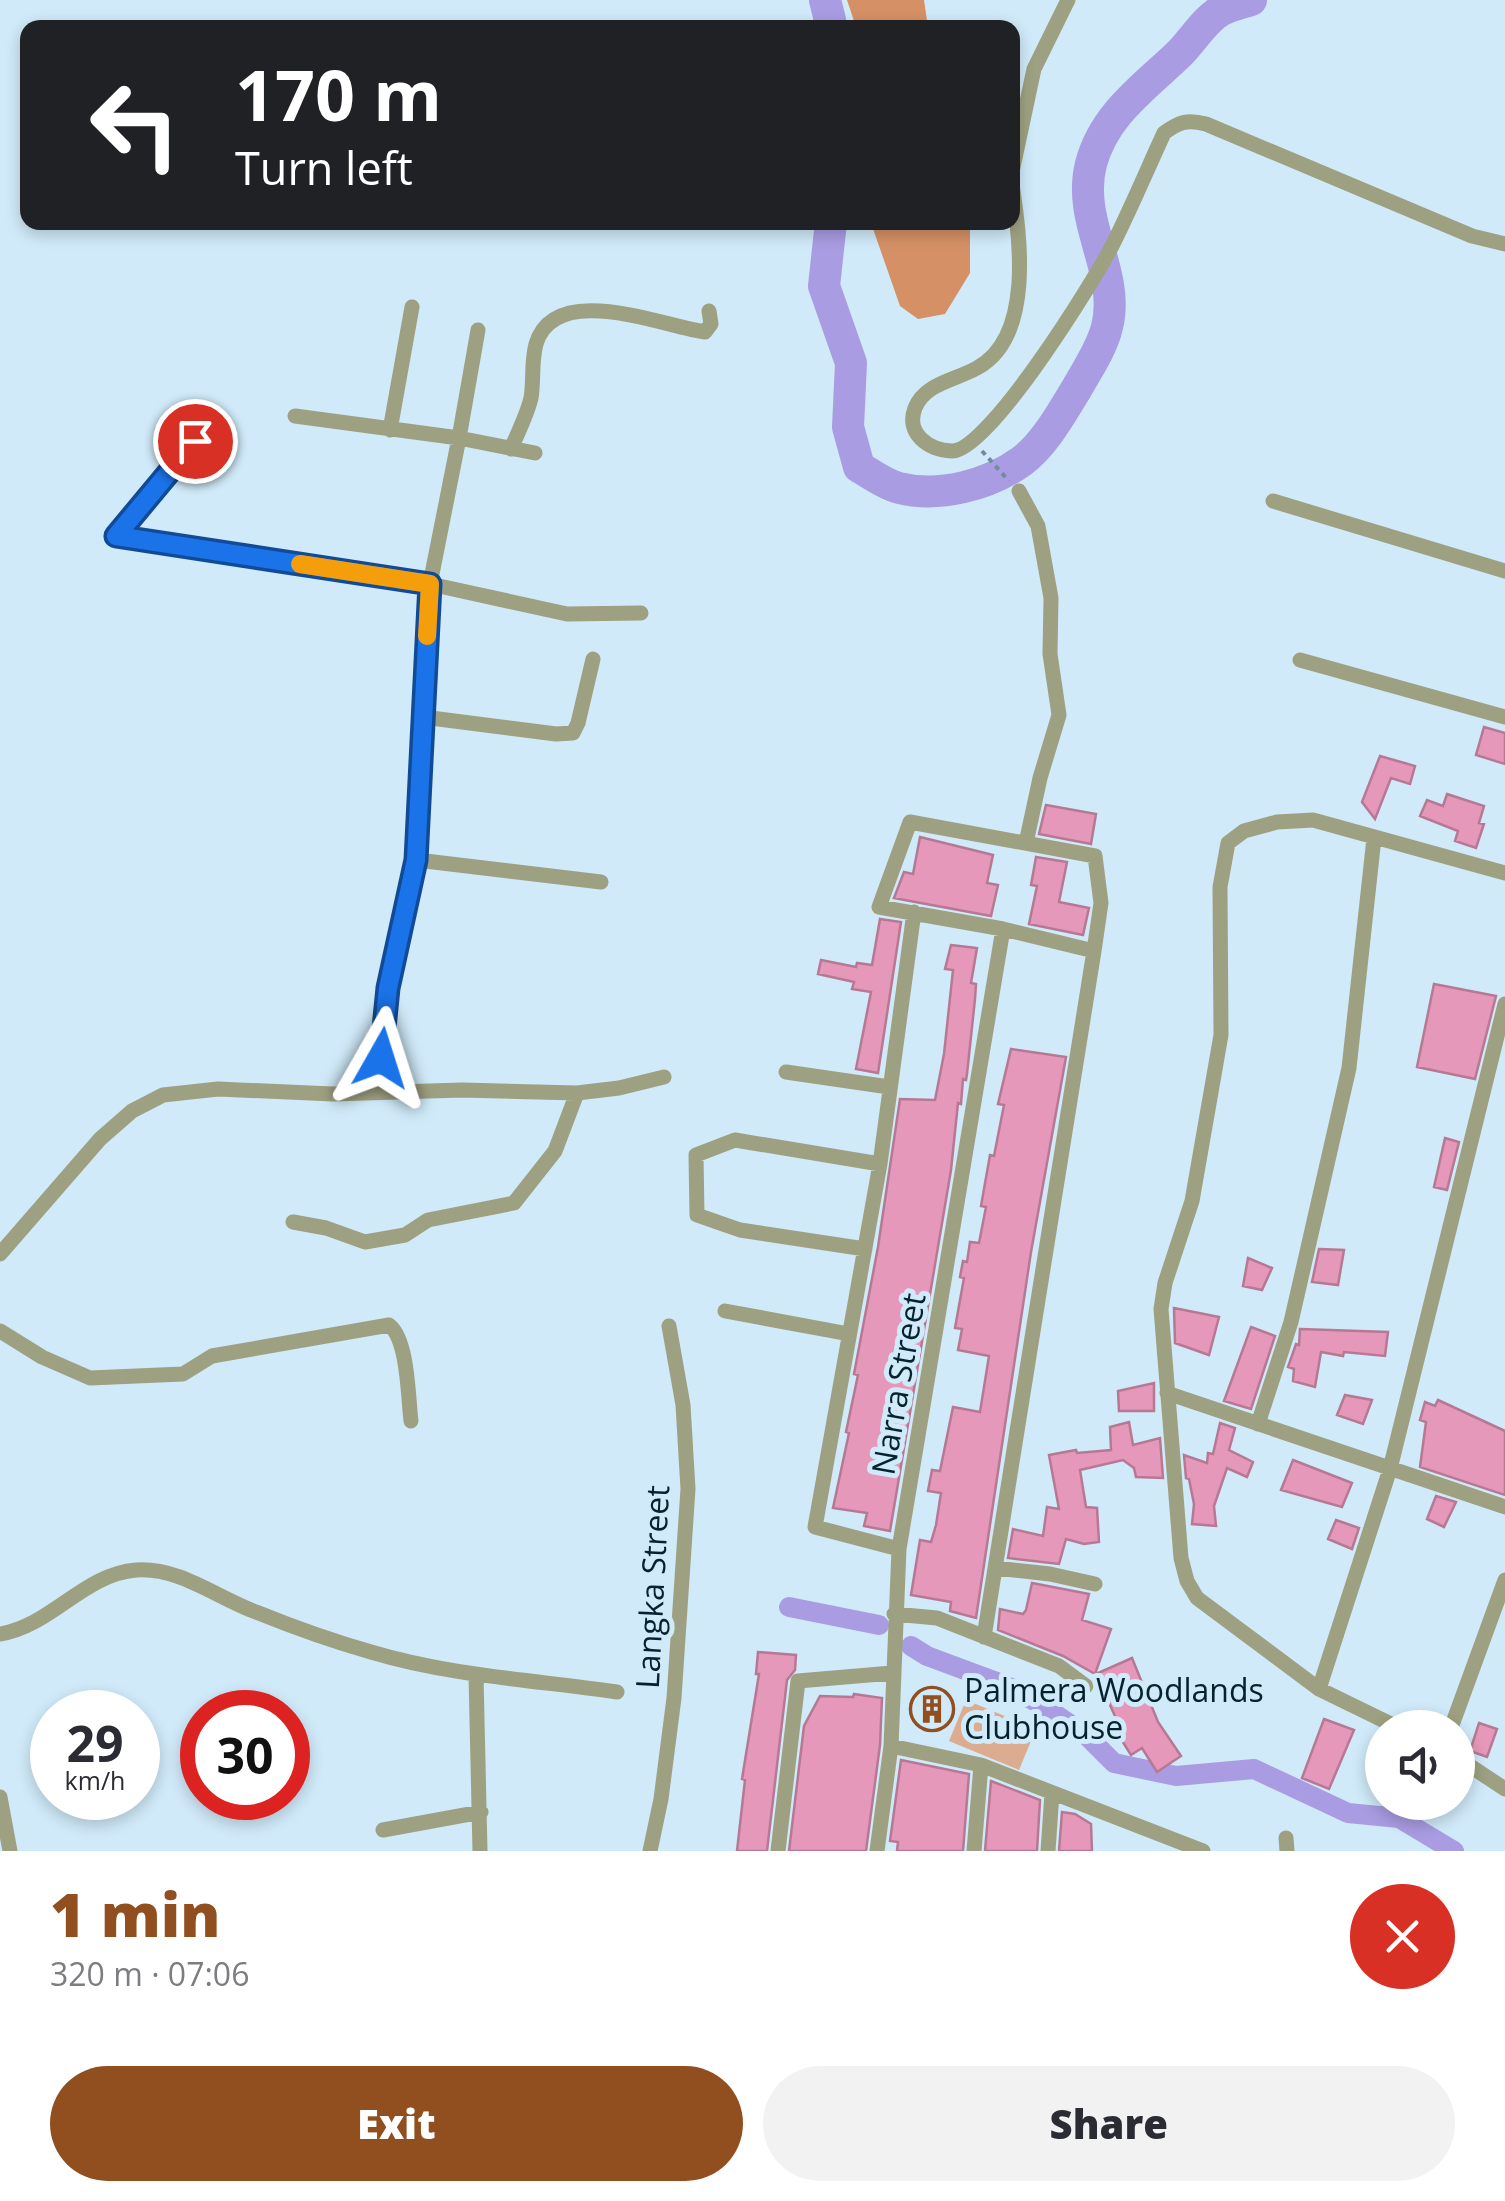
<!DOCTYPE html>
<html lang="en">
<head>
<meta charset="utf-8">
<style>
  body { margin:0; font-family:"Open Sans",sans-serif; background:#f2f2f3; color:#2b2b33; height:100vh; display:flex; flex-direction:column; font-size:38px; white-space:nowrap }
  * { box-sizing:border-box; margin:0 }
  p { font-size:32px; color:#7c7c81 }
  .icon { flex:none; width:55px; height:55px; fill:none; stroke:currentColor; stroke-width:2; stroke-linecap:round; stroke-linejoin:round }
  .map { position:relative; height:1851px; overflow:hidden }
  .sheet { display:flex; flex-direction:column; background:#fff; flex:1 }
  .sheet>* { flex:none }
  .guide { position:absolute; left:20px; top:20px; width:1000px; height:210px; border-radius:20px; box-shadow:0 5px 15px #0003; background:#202124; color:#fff; overflow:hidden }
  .tools { position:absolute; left:1365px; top:1710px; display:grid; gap:20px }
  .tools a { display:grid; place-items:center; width:110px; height:110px; border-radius:50%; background:#fff; box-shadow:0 5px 15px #0003; font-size:50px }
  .speed { position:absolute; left:30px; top:1690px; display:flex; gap:20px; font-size:50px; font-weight:700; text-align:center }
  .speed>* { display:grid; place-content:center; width:130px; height:130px; border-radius:50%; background:#fff; box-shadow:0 5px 15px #0003; line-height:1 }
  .speed small { font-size:25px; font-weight:400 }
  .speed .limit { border:15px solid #d22; background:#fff; color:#111 }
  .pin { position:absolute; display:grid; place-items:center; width:85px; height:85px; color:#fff; margin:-42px; border:5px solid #fff; border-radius:50%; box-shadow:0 2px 10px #0007 }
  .me { position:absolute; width:110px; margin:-55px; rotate:6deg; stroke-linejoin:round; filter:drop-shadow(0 0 8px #0008) }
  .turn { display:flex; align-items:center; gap:35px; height:210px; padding:0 50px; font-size:45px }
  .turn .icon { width:130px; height:130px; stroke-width:2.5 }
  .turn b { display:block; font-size:70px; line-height:85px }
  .round { display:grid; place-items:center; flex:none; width:105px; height:105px; border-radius:52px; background:#f2f2f3 }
  .head { display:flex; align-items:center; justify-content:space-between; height:170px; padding:0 50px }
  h1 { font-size:60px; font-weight:800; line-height:75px; color:#914e1f }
  .action { display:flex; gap:20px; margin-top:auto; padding:20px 50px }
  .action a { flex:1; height:115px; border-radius:60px; background:#914e1f; color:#fff; font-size:40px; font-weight:800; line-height:115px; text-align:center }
  .action a+a { background:#f2f2f3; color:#2b2b33 }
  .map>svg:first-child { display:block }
  .green { fill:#dcac90 }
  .forest { fill:#d59065 }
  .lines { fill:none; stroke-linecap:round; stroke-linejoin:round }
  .canal { stroke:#a99ce2; stroke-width:20 }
  .river { stroke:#a99ce2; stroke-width:32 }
  .building { fill:#e598b9; stroke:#b67994; stroke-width:2.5 }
  .path { stroke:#718c9a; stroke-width:4; stroke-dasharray:5 5; stroke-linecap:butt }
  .minor { stroke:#9ea181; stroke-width:15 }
  .route-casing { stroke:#114b97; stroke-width:25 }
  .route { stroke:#1a73e8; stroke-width:18 }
  .slow { stroke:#f59e0b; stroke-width:18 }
  .labels { text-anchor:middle; stroke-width:10; stroke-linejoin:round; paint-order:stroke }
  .street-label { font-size:32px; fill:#05222f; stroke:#d0eaf9 }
  .poi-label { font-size:32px; fill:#05222f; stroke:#d0eaf9; text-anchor:start }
</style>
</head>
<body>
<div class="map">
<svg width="1505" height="1851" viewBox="0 0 1505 1851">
  <rect width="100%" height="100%" fill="#d0eaf9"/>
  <path class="green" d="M966,1700l70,29 -17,41 -70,-29z"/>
  <path class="forest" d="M847,0h77l4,27h-76l2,-6z
    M871,223h99v50l-25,41 -27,5 -18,-13z"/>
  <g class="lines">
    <path class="canal" d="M789,1607l90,18
      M911,1646l16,10 78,29 37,20 45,31 27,27 62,13 78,-7 94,44 51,5 55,33"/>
    <path class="river" d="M825,0l5,20 -3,8
      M831,222l-7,64 27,77 -3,64 11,40c12,7 27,18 40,21 40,10 90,-3 123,-27 23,-17 40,-49 55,-73 10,-18 25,-40 30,-61 14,-55 -31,-105 -16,-163 13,-50 54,-77 89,-111 13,-13 26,-35 42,-43 9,-5 20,-7 29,-10"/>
  </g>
  <path class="building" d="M1484,727l21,6v31l-29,-9z
    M1380,756l35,10 -5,18 -19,-6 -16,41 -13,-17z
    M1447,794l37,12 -5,17 5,1 -8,24 -21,-7 3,-10 -38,-15 7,-16 16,6z
    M1046,805l50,9 -5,30 -52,-10z
    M920,837l73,18 -6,28 11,2 -7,31 -97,-18 10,-26 9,2z
    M1036,857l31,5 -8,40 30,6 -6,27 -54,-11 8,-38 -6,-1z
    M880,919l21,3 -23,151 -22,-4 15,-77 -19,-3 2,-7 -36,-8 3,-14 35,7 1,-4 15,2z
    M951,945l26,3 -6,35 5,1 -1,15 -8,75 -1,6 -3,-1 -2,25 -3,-1 -7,67 -61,361 -26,-5 3,-13 -34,-5 16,-75 -3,-1 12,-57 -4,-1 24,-127 22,-148 35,1 9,-46 9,-84 -8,-1z
    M1434,984l62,12 -21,83 -58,-12z
    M1011,1049l55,8 -35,195 -55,366 -26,-7 1,-9 -40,-7 9,-55 11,2 5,-17 5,-32 -13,-2 4,-21 8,1 13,-64 27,5 9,-56 -31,-6 4,-21 -7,-1 9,-50 -4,-1 3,-16 4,1 3,-20 9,1 7,-36 -5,-1 9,-51 4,1 10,-51 -6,-1z
    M1445,1138l14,4 -12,48 -13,-3z
    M1319,1249l25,1 -6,35 -26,-3z
    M1248,1258l24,10 -10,22 -19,-4z
    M1174,1308l45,9 -10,38 -34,-12z
    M1251,1327l24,9 -24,73 -27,-8z
    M1300,1329l88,3 -3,24 -41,-4 -1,4 -22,-4 -6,35 -22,-6 1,-12 -6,-2 8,-23 3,1z
    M1154,1383v28h-35l-1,-20z
    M1345,1395l27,5 -9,24 -26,-9z
    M1438,1400l67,31v64l-85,-28 6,-45 -6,-2 5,-18 10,4z
    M1129,1422l4,23 27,-7 3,40 -27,-1 -2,-9 -11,-8 -43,10 6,37 11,1 2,34 -15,2 -18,-5 -7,25 -51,-6 5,-29 30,7 4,-29 12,2 -10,-54 27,-5 1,3 34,-3 -1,-23z
    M1220,1423l15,5 -6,22 24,12 -6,15 -20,-9 -13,38 2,20 -24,-2 2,-20 -5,-25 -3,-1 -2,-23 23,8 1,-10 5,1z
    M1293,1460l59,23 -10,24 -61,-17z
    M1436,1496l20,6 -12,25 -17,-8z
    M1336,1520l23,8 -7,21 -24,-10z
    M1032,1583l57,11 -7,26 29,9 -16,45 -32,-18 -65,-26 2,-21 23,5 3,-4z
    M758,1652l38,3 -1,15 -8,10 -20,171h-30l8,-71 -3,-1 17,-105h-3z
    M1132,1658l26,64 23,34 -24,16 -15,-24 -11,7 -12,-19 4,-2 -27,-60z
    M925,1693l22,8 -8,23 -22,-8z
    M854,1694l28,4 -2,47 -14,106h-77l15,-125 16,-30 33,1z
    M1324,1719l30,11 -25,59 -27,-11z
    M1479,1723l18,6 -10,28 -17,-6z
    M901,1760l68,14 -6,77h-66l1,-9 -8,-1z
    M991,1781l49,19 -3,51h-52z
    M1062,1812l13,2 16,10 1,27h-33z"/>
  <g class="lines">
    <path class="path" d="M982,451l27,30"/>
    <path class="minor" d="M1012,172l22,-103 34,-69
      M1012,184c8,53 22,153 -35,184 -21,12 -52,15 -62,40 -10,26 14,42 37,43 36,1 143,-171 161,-207 18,-36 34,-74 51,-111 15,-11 23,-14 42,-9l266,112 33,8
      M478,330l-19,108 76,15
      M295,416l164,22 -29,146 -13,276 -29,128 -10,105
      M390,430l22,-123
      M195,441l-79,95 314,48 137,30 74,-1
      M511,449c7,-17 16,-34 20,-51 3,-17 0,-36 5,-54 19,-63 126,-18 169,-12l6,-8 -2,-13
      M1019,491l19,35 13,72 -1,56 9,61 -19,63 -14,65
      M1273,501l232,70
      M1300,660l205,57
      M423,717l133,17 17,-1 5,-10 15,-64
      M417,860l184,22
      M786,1072l103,15
      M293,1222l33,6 39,14 40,-7 23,-15 86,-17 41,-52 22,-58
      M865,1249l-125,-19 -43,-15 -1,-60 39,-15 145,24
      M0,1254l100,-115 32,-28 31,-16 55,-6 115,5 129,-4 115,3 42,-5 45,-11
      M725,1311l124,23
      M0,1331l42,26 48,21 93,-4 29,-18 177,-31c19,14 19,72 22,96
      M1167,1393l338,114
      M1258,1424l33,-102 58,-254 25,-230
      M899,1549l-84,-22 65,-363 34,-252
      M996,1568l54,6 45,10
      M894,1614l43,4 122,48 27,20
      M0,1634c51,-8 84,-60 136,-64 44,-3 81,28 120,42 37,15 76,29 115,40 80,24 163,28 246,40
      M984,1637l110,-686 7,-48 -6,-47 -185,-34 -31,85 124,22 91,22
      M476,1675l4,176
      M1319,1689l71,-220 115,-465
      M1399,1728l-80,-39 -122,-91 -10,-17 -6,-23 -20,-249 4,-26 27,-82 29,-166 -1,-148 8,-44 16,-12 33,-9 36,-2 192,53
      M1451,1728l54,-148
      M891,1746l90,19 222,86
      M1458,1758l47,31
      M0,1797l10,54
      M383,1830l98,-18
      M1286,1838l1,13
      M650,1851l11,-52 13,-101 14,-209 -5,-84 -14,-79
      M778,1851l20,-170 94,-8
      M877,1851l14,-105 8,-197 104,-620
      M974,1851l7,-86
      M1048,1851l4,-58"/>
  </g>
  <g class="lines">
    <defs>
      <path id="route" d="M195,441l-79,95 314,48 -14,276 -28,128 -7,70"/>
    </defs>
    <use href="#route" class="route-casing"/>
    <use href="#route" class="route"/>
    <path class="slow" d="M300,564l130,20 -3,52"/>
  </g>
  <defs>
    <symbol id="building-ring" viewBox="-11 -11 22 22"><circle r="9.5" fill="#d0eaf9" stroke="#914e1f" stroke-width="1.5"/><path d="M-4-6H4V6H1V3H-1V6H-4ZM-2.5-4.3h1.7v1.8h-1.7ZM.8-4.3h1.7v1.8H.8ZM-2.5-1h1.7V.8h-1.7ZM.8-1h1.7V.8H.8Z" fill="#914e1f"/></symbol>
  </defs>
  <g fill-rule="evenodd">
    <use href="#building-ring" x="907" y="1684" width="50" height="50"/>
  </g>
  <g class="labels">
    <g class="street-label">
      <text transform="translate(899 1384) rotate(-80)" y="11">Narra Street</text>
      <text transform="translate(653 1587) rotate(-87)" y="11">Langka Street</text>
    </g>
    <g class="poi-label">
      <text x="964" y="1702">Palmera Woodlands<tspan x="964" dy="37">Clubhouse</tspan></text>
    </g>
  </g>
</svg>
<div class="tools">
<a><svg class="icon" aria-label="sound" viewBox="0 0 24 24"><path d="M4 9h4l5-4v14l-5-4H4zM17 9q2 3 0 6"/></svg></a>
</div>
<div class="speed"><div>29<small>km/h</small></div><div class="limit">30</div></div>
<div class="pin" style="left:195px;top:441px;background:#d93025"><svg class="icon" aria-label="arrive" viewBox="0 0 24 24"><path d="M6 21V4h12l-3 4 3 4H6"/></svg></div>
<svg class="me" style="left:381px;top:1058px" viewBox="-20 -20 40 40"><path d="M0-17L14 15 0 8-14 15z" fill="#1a73e8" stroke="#fff" stroke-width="4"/></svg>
<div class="guide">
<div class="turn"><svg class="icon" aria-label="left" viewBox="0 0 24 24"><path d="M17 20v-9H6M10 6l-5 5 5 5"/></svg><div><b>170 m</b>Turn left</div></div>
</div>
</div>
<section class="sheet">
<div class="head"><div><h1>1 min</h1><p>320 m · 07:06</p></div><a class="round" style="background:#d93025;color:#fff"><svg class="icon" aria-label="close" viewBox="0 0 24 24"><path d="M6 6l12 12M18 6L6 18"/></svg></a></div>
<div class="action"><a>Exit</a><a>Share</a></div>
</section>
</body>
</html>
